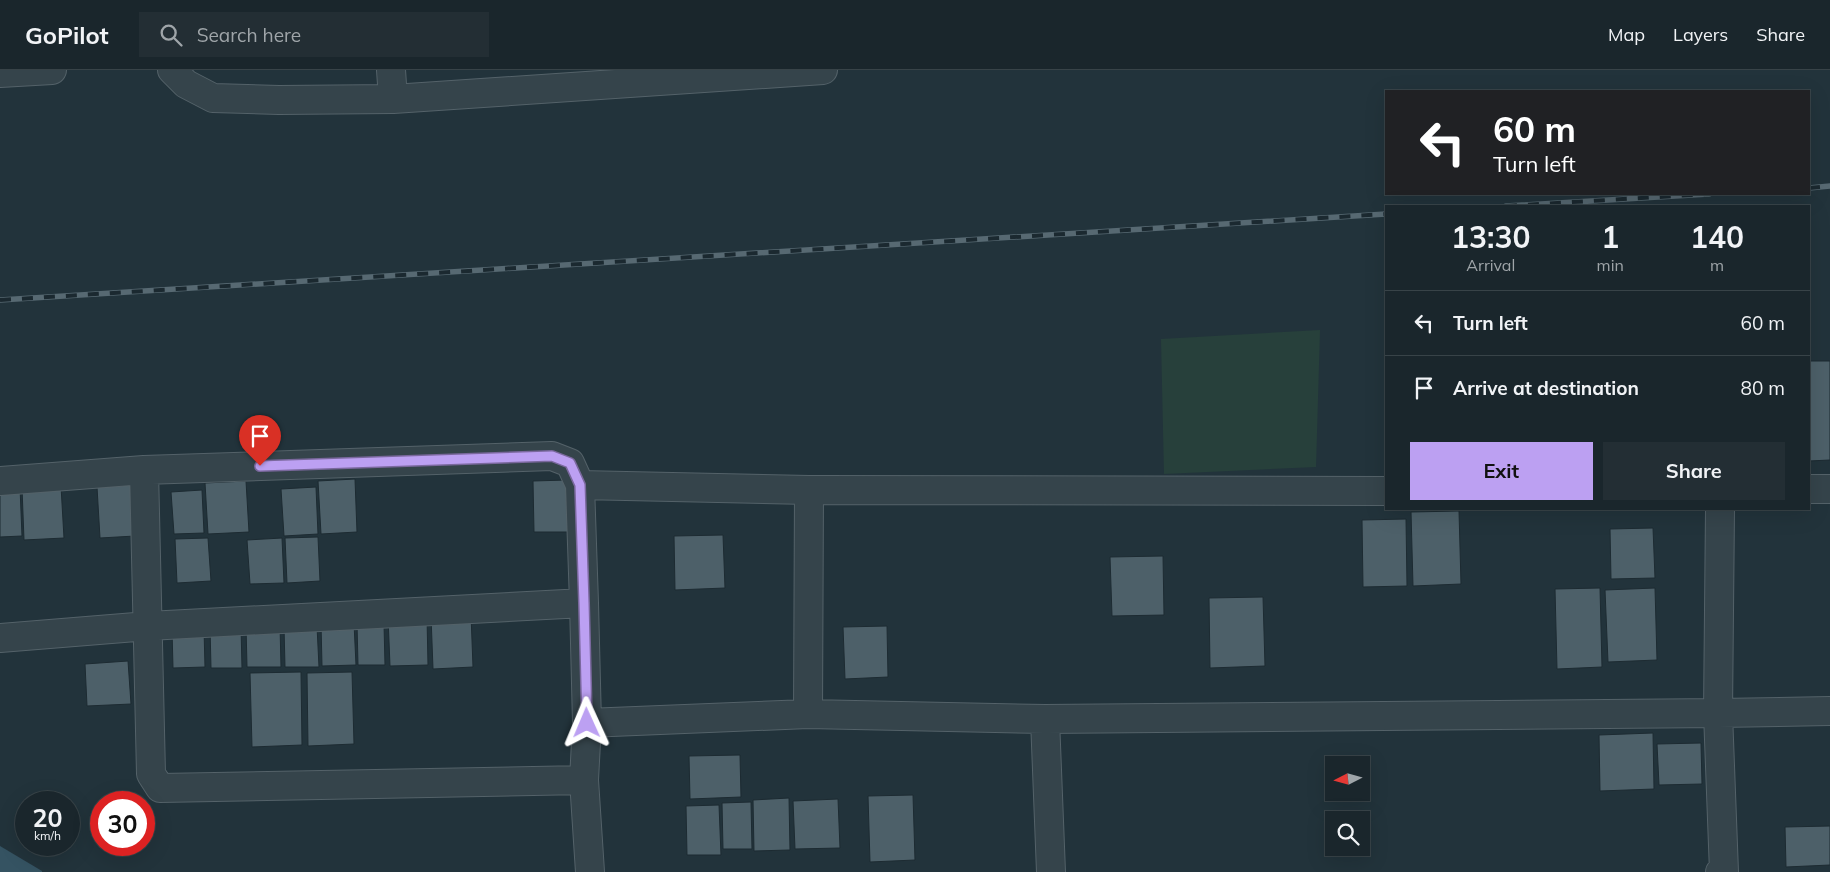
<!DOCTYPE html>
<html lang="en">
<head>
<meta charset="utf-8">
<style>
  body { margin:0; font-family:Mulish,sans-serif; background:#232e34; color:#f1f3f6; height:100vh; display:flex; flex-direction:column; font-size:19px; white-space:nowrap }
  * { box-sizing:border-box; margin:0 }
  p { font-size:16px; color:#9fa5a9 }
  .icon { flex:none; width:28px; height:28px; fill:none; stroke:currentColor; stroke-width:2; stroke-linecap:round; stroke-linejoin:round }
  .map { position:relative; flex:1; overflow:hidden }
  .drawer { position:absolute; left:1385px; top:135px; width:425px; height:305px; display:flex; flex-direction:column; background:#1a262c; border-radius:0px; box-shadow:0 5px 20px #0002,0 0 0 1px #384348 }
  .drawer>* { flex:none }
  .top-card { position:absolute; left:1385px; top:20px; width:425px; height:105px; border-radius:0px; box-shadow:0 5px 20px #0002,0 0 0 1px #384348; background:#202124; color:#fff; overflow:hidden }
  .needle { width:32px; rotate:264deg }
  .tools { position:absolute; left:1325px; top:686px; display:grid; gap:10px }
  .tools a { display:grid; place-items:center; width:45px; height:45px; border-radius:0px; background:#1a262c; box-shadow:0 5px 20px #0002,0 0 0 1px #384348; font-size:25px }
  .speed { position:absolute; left:15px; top:721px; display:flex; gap:10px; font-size:25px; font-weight:700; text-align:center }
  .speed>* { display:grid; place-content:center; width:65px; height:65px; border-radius:50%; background:#1a262c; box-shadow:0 5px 20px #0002,0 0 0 1px #384348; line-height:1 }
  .speed small { font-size:12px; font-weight:400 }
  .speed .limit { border:8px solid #d22; background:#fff; color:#111 }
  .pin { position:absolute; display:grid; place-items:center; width:42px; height:42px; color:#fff; margin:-51px -21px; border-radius:50% 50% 50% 0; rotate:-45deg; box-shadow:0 0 5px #0007 }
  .pin .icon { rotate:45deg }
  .me { position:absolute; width:55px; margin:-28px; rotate:359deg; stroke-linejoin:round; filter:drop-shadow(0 0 4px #0008) }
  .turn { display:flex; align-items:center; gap:18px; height:105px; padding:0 25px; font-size:22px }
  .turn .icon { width:65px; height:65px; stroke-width:2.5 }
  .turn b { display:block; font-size:35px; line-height:42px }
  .eta { display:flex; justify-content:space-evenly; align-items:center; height:85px; text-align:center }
  .eta b { font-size:30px; font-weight:700; line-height:35px }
  .primary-button { display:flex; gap:10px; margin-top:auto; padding:10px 25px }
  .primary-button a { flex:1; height:58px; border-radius:0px; background:#bca0f2; color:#111; font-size:20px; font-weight:700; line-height:58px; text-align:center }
  .primary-button a+a { background:#232e34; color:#f1f3f6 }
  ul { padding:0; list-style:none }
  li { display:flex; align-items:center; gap:15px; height:65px; padding:0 25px; border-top:1px solid #384348 }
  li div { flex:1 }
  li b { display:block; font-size:19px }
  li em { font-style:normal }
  header { display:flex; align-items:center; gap:30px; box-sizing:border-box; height:70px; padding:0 25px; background:#1a262c; border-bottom:1px solid #384348 }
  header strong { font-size:24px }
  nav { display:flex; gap:28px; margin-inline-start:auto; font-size:18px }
  .search { width:350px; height:45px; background:#232e34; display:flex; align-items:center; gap:12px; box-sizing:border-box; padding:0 18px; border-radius:0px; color:#9fa5a9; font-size:19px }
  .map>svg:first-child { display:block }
  .green { fill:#27403b }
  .water { fill:#355362 }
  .building { fill:#4d6069; stroke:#1d2b32 }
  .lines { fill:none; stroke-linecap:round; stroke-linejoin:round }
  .minor-casing { stroke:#546269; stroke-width:30 }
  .minor { stroke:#35444b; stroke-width:28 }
  .rail-casing { stroke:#576972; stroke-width:5.5 }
  .rail { stroke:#1b2930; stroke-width:4; stroke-dasharray:11; stroke-linecap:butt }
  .route-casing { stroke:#7a689d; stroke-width:12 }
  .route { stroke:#bca0f2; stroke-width:9 }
</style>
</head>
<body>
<header>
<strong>GoPilot</strong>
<div class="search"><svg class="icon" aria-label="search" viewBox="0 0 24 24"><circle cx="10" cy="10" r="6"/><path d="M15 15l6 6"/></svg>Search here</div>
<nav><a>Map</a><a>Layers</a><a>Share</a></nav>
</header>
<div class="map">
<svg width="1830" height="802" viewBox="0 0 1830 802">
  <rect width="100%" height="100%" fill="#22333b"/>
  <path class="green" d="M1320,260l-4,137 -152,7 -3,-135z"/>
  <path class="water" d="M0,776l42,25v1h-42z"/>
  <path class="building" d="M1809,291h21v99l-21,1z
    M355,409l2,53 -36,2 -3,-53z
    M567,410l1,52h-34l-1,-51z
    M246,411l3,51 -41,2 -3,-51z
    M133,415l2,51 -35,2 -3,-51z
    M61,416l3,52 -40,2 -2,-52z
    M20,417l2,49 -22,1v-49z
    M316,417l2,47 -34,2 -3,-47z
    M202,420l2,43 -30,1 -3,-42z
    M1459,441l2,73 -48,2 -2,-74z
    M1406,449l1,67 -44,1 -1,-67z
    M1653,458l2,50 -44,1 -1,-50z
    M723,465l2,53 -50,2 -1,-54z
    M318,467l2,44 -33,2 -2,-45z
    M208,468l3,43 -34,2 -2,-44z
    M282,468l2,45 -34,1 -3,-44z
    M1163,486l1,59 -52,1 -2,-59z
    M1600,518l2,79 -45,2 -2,-80z
    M1655,518l2,72 -49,2 -3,-72z
    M1263,527l2,69 -55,2 -1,-70z
    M471,544l2,53 -40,2 -2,-53z
    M388,547h39l1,48 -38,1z
    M354,553l2,42 -34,1 -1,-42z
    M357,554h27l1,41h-27z
    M280,555l1,42h-34l-1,-41z
    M241,556l1,42h-31l-1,-41z
    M317,556l2,41h-34l-1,-40z
    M887,556l1,51 -43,2 -2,-52z
    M204,559l1,38 -32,1 -1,-38z
    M128,591l3,43 -44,2 -2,-42z
    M301,602l1,73 -50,2 -2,-74z
    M352,602l2,72 -46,2 -1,-73z
    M1653,663l1,56 -54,2 -1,-56z
    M1701,673l1,41 -43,1 -2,-41z
    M740,685l1,42 -51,2 -1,-43z
    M913,725l2,65 -45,2 -2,-66z
    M789,728l1,52 -36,1 -1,-51z
    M838,729l2,49 -45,1 -2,-48z
    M751,732l1,47h-29l-1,-46z
    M719,735l2,50h-34l-1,-49z
    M1830,756v39l-44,2 -1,-40z"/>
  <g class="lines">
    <defs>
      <path id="minor" d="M172,0l14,14 27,14 66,2 114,-1
        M391,0l2,29 430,-29
        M0,3l52,-3
        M144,400l7,304 9,14 424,-8
        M0,411l144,-11 408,-14 18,7 10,22 4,118 3,120 -3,57 6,92
        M580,415l229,5 577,1
        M1809,419h21
        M1720,439l-2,204 6,159h-4
        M0,568l148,-12 436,-23
        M808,644l1,-224
        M1045,649l6,153
        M587,653l221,-9 237,5 673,-6 112,-2"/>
    </defs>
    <use href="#minor" class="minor-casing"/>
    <use href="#minor" class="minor"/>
    <defs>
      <path id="rail" d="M1809,118l21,-2
        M1506,136l203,-12
        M0,230l1386,-86"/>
    </defs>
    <use href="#rail" class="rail-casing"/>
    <use href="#rail" class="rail"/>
  </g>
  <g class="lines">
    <defs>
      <path id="route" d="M260,396l292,-10 18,7 10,22 4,118 3,120"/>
    </defs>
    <use href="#route" class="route-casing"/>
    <use href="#route" class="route"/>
  </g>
</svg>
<div class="tools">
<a><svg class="needle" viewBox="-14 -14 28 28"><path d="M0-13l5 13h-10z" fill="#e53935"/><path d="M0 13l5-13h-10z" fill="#9fa5a9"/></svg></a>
<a><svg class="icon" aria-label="search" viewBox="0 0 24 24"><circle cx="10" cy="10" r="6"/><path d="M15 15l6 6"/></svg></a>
</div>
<div class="speed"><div>20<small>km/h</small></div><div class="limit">30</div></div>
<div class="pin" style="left:260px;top:396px;background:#d93025"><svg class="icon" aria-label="arrive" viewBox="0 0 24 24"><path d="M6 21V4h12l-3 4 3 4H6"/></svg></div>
<svg class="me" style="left:587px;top:653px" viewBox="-20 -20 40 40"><path d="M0-17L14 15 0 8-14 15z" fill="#bca0f2" stroke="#fff" stroke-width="4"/></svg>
<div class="top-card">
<div class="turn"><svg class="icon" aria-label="left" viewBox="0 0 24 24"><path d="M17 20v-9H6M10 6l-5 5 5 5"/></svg><div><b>60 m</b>Turn left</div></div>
</div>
<section class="drawer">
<div class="eta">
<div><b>13:30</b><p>Arrival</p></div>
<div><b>1</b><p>min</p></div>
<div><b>140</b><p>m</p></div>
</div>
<ul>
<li><svg class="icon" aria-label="left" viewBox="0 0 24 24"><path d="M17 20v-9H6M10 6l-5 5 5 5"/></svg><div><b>Turn left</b></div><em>60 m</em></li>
<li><svg class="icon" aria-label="arrive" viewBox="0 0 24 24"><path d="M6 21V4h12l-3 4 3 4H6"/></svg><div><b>Arrive at destination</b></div><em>80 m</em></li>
</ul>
<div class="primary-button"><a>Exit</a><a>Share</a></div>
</section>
</div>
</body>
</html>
